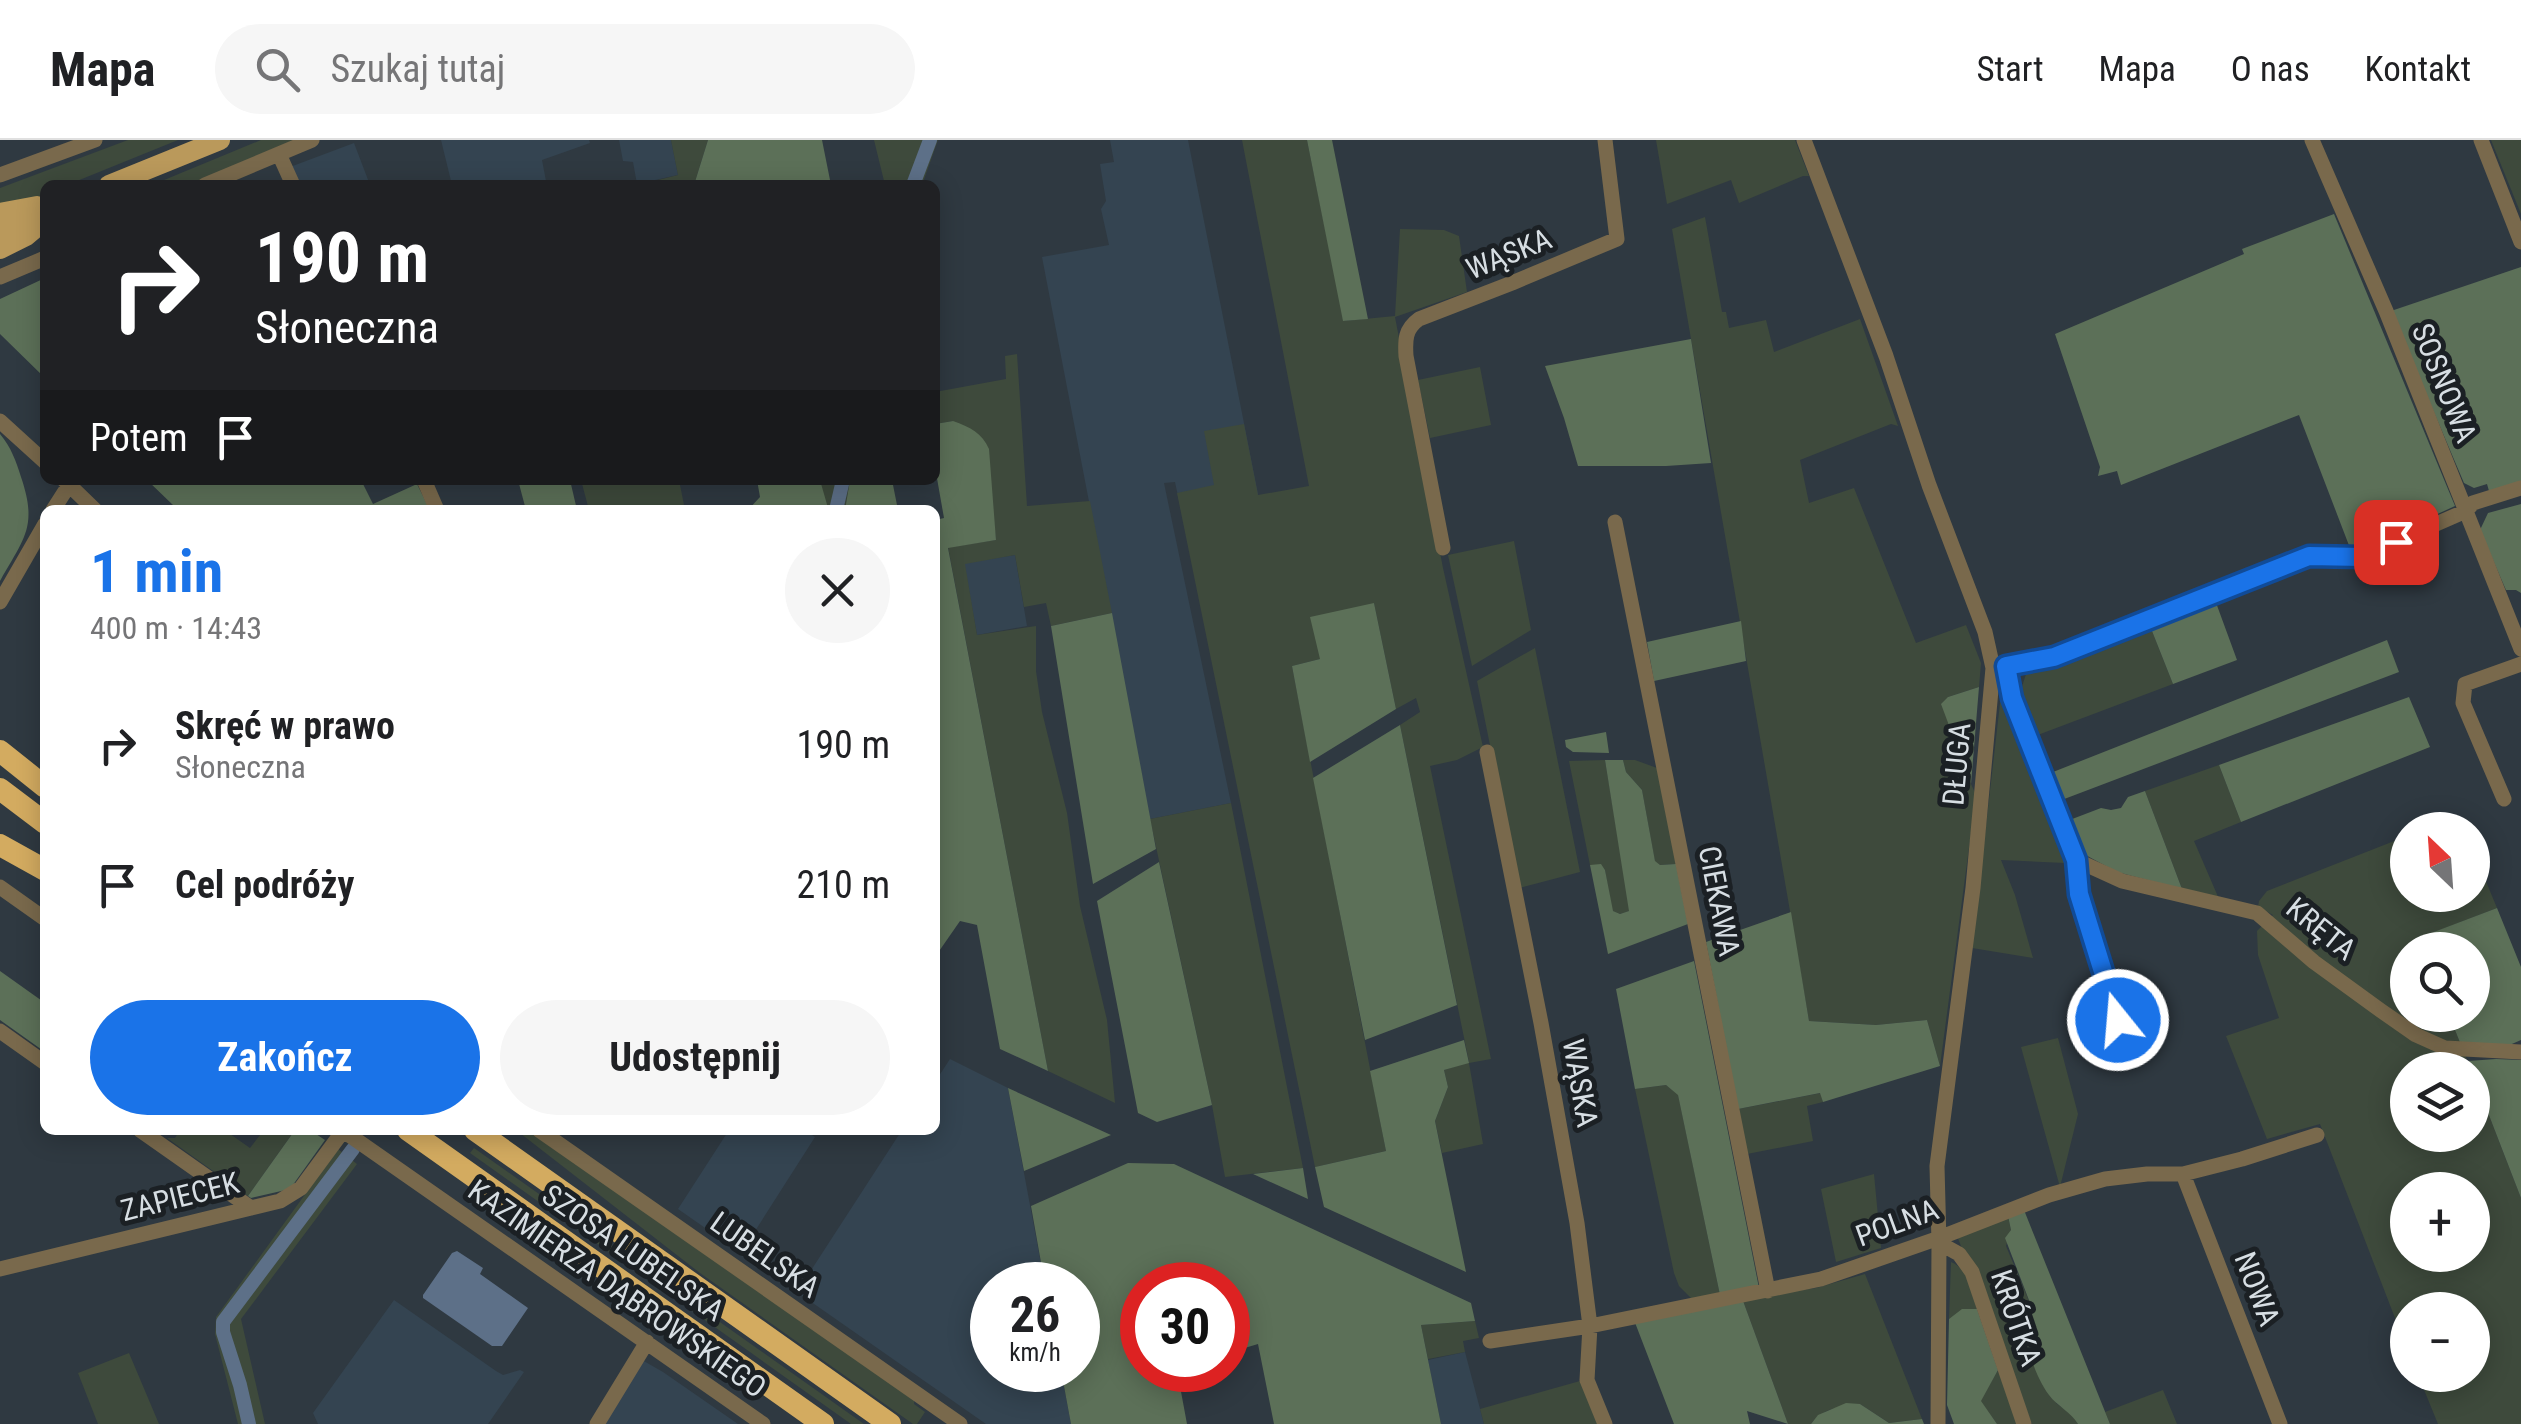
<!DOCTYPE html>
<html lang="pl">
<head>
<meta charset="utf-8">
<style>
  body { margin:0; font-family:"Roboto Condensed",sans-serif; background:#f6f6f6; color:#202124; height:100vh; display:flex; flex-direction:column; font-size:38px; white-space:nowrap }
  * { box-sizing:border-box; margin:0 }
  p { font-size:32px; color:#757577 }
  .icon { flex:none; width:55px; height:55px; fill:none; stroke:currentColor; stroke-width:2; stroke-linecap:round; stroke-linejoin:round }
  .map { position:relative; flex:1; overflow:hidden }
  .sheet { position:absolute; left:40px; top:365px; width:900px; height:630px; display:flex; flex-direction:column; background:#fff; border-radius:15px; box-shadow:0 5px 25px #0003 }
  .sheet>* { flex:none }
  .guide { position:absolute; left:40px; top:40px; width:900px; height:305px; border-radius:15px; box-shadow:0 5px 25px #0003; background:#202124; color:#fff; overflow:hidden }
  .needle { width:65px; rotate:335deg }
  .fabs { position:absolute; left:2390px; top:672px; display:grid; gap:20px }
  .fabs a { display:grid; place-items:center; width:100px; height:100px; border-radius:50%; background:#fff; box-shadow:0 5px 25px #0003; font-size:50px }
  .speed { position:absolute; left:970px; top:1122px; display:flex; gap:20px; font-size:50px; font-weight:700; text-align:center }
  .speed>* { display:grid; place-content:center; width:130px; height:130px; border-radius:50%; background:#fff; box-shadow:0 5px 25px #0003; line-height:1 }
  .speed small { font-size:25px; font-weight:400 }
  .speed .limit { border:15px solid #d22; background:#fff; color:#111 }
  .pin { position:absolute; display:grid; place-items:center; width:85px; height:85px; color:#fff; margin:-42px; border-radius:20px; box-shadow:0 5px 15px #0006 }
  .me { position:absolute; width:110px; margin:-55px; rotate:343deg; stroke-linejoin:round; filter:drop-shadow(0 0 8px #0008) }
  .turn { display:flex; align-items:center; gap:35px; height:210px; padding:0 50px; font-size:45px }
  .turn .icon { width:130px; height:130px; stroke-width:2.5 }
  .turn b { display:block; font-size:70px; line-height:85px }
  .then { display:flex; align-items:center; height:95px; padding:0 50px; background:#0003; gap:20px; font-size:38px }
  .round { display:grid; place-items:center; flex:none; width:105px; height:105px; border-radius:52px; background:#f6f6f6 }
  .head { display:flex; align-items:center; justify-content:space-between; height:170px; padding:0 50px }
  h1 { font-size:60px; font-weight:700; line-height:75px; color:#1a73e8 }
  .button { display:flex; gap:20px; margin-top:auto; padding:20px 50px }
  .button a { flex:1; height:115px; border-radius:60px; background:#1a73e8; color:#fff; font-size:40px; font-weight:700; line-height:115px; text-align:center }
  .button a+a { background:#f6f6f6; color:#202124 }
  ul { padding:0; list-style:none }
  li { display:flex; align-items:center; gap:30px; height:140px; padding:0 50px }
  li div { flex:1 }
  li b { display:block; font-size:38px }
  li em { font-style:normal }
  header { display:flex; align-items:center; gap:60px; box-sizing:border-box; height:140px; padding:0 50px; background:#fff; border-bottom:2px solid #e0e0e0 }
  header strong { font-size:48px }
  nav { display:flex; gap:55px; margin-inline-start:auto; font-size:35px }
  .search { width:700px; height:90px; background:#f6f6f6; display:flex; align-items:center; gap:25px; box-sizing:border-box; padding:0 35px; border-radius:55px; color:#757577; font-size:38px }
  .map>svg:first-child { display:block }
  .built { fill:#344451 }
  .green { fill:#3e4a3c; fill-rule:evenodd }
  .forest { fill:#5c7058 }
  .water { fill:#5d7088 }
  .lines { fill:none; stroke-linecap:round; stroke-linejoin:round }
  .canal { stroke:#5d7088; stroke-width:14 }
  .minor { stroke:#79694c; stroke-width:15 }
  .major { stroke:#ba995b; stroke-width:20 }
  .highway { stroke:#d3ab60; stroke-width:22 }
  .route-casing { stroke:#114b97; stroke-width:25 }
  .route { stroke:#1a73e8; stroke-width:18 }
  .labels { text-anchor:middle; stroke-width:10; stroke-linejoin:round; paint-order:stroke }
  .street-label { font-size:30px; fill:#d7dee3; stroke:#1b2024 }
</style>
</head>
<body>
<header>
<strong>Mapa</strong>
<div class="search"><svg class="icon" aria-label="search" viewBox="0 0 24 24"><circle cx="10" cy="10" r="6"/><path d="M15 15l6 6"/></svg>Szukaj tutaj</div>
<nav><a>Start</a><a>Mapa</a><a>O nas</a><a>Kontakt</a></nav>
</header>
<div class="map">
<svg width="2521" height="1284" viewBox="0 0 2521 1284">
  <rect width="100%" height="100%" fill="#2f3941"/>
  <path class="built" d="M441,0h148l1,3 -48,17 4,21 -17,4h-77z
    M619,0h52l7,35 -41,9 -4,-22 -10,-1z
    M1110,0h78l104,526 -75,16 -42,-200 -11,1 67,320 -81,16 -108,-562 67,-12 -8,-36 5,-8 -6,-37 14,-2z
    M354,3l16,42h-72l-8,-18z
    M1015,415l12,71 -50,9 -13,-72z
    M950,919l58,29 37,197h-53v85h69l10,54h-85l-189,-132 105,-162h33v-48z
    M729,990h75l11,7 -74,116 -63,-44z
    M394,1160l102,71 7,4 17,-5 4,2 -36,52h-170l-5,-11z
    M1465,1212l19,72h-43l-13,-64z
    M642,1220l21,12 75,52h-134z"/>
  <path class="green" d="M128,0h50l-111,45h-22v9l-37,14 -8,1v-21z
    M261,0h33l-105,45h-37z
    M671,0h37l-14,45h-56l40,-10z
    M874,0h64l-16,45h-37z
    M1242,0h65l37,181 51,-5 5,-87 44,1 15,6 8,56 -72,25 48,251 40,179 -26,13 -27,6 61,293 -22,4 14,81 -41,9 -7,-32 13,-34 -4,-17 25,-8 -69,-337 20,-13 -4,-14 -20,11 -22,-106 -54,56 -28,7 94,485 -71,16 -138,-674 37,-8 -10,-54 40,-7 14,71 51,-9z
    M1656,0h139l14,36h-6l-64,27 -8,-23 -64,24z
    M2491,0h30v74z
    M1705,77l17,95h4l3,16 37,-8 8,32 86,-33 38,107 -7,-2 -91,36 9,43 45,-15 62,155 50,-18 15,38 -2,24 -31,10 23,87 5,11 -36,271 -13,-46 -51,5 -67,-4 -137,-792z
    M1017,214l10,152 63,-5 22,112 -61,13 -5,-23 -22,4 -9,-52 -50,9 12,71 59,-9v45l6,41 25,101 13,93 27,114 8,83 -67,-32 -100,-524 48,-7 -3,-25 -40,-94 -18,3v-32l71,-13 -1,-23z
    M1480,227l11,58 -61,13 -12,-58z
    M581,340h98l6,30h-96z
    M820,340h30l-5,30h-18z
    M1514,401l17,89 -59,36 -24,-111z
    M2150,486l23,58 -138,52 -15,-43 6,-19z
    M1535,508l45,224 -61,16 -42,-207z
    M2002,546l63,177 -64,-3 14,35 18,63 -61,-10z
    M1605,620l25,151 -10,3 -8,-3 -7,-41 -4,-5h-11l-21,-104z
    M1623,620h12l22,8 19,96 -16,1 -5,-3 -13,-72 -16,-18z
    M2219,625l22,57 -47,19 25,58 -37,-10 -37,-98z
    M1231,663l72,365 -78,9 -13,-72 -62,-286z
    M2407,696l1,59h64l1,-45 24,58 -78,30 4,12h-15v65h41l22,55h-63v65h64l1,-61 48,124v226h-83l-20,-49h54v-65h-64l-1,39 -87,-225 -53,15 -41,-103 53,-18 -21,-63 -1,-24 16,-16 -15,-8 1,-6 8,-10zM2408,1050h64v65h-64z
    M2058,898l20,76 -18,73 -39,-140z
    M1666,945l12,9 42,201 -27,5 -14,-14 -5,-13 -39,-184z
    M1821,953l2,9 -16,4 6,35 -66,13 -9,-45z
    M180,990h51l-1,4 20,14 14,-18h31l-47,66 -81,-58h8z
    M516,990h11l387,270v4l11,8 -8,12h-4l-213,-151z
    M474,1008l390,276h-13l-381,-271z
    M338,1009l19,15 -116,155 24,105h-27l-23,-90 1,-17z
    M1874,1034l7,74 -45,14 -15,-73z
    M2008,1076l3,14 -5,16 26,62 24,95 20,15 2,6h-46l-75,-188z
    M1951,1122c18,7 21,30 26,47h-11l-17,10z
    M1865,1134l57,145 -33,4 -29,-19c-20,3 -36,3 -49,20h-23l-46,-126 74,-10z
    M1475,1181l4,17 -16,3 2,11 -37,7 -7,-34z
    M129,1213l30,71h-61l-20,-51z
    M1998,1230l21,54h-22l-17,-23z
    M1580,1241l18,43h-114l-4,-15z
    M2163,1250l14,34h-67l-5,-12z"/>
  <path class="forest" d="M708,0h114l9,45h-137z
    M1307,0h25l36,179 -25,2z
    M2334,74l121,292 -85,39 -20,3 -51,-133 -178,70 -4,-14 -19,5 2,-9 -45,-133 189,-80 -2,-5z
    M2521,127v215l-32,9 -2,-7 -13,4 -10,-5 -73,-172z
    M45,138v100l-45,-44v-35z
    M1691,199l20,124 -45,3h-88l-14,-48 -19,-52z
    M953,281c17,6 29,12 36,28l7,91 -48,8 100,523 -48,-22 -23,-124 -17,-4 -25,36v-437l9,-2 -9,-51v-43z
    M0,294c11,13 16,27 21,43 17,50 3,61 -21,104z
    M147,340h214l12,24 44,-20 13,26h-258l2,-4z
    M518,340h52l7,30h-51z
    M757,340h63l8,28 -1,2h-79l12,-13z
    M850,340h42l6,30h-53z
    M2521,364v89l-5,-3h-10l-26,-60 8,-17z
    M2215,460l22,60 -64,24 -23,-58z
    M1374,463l22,106 -86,53 -18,-96 28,-7 -10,-42z
    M1112,473l44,236 -63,35 -42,-258z
    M1741,481l5,40 -92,20 -7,-39z
    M2387,500l12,32 -340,129 -11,-27z
    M1979,547l-8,97 -30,-80 7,-7z
    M2409,557l21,50 -189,75 -22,-57z
    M1400,585l57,280 -92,35 -52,-262z
    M1606,592l3,21 -36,-1 -7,-5 -1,-7z
    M1605,620h18l3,12 16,18 13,71 5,4 16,-1 12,60 -80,30 -18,-89 11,-1 4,6 8,41 7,3 9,-3z
    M2145,651l37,98 -65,-17 -37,-20 -13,-31 34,-13 10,2 10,-2 7,-11z
    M1159,722l53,243 -55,17 -19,-9 -41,-212z
    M2497,768l24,59v73l-16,7 -44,-2 -12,-30h23v-65h-49l-5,-12z
    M1791,772l18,109 67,4 51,-5 13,46 -117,36 -3,-9 -82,16 -32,-167z
    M1694,821l65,327 -39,7 -42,-200 -12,-10 -31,4 -19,-100z
    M0,831l45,32v49l-45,-32z
    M1464,900l5,23 -25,7 4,17 -13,34 31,151 -142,-65 -9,-40 71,-16 -16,-80z
    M2496,919l25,1v138l-53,-137z
    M1008,948l103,47 -87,36z
    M295,990h15l15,10 -35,49 -39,9 -3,-2z
    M1128,1023l46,1 297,139 4,18 -54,4 20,99h-167l-16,-80 -30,9v-68h-86v85h35l10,54h-116l-10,-54h17v-85h-33l-14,-79z
    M1303,1028l5,31 -55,-25z
    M2024,1070l86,214h-32c-7,-12 -21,-18 -29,-29 -14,-19 -22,-48 -28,-70l11,-17 -27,-70 6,-8 -3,-14z
    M1742,1158l46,126 -41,-13 3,13h-76l-40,-104z
    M1962,1169h15l21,61 -17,31 16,23h-43l-7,-19 2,-86z
    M1846,1263l14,1 29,19 33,-4 2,5h-113l7,-9z"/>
  <path class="water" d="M457,1111l26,17 -3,6 48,34 -26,38h-10l-69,-48v-3l29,-42z"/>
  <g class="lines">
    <path class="canal" d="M913,45l17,-45
      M836,370l7,-30
      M249,1284l-9,-39 -17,-53v-10l130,-173"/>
    <path class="minor" d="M1804,0l82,216 43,129 56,147 8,36 -20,220 -36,278 2,77 -1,181
      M2312,0l74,171 135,338
      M2481,0l40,102
      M279,14l14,31
      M0,35l95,-35
      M205,45l107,-45
      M0,137l45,-19
      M0,281l45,41
      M64,340l31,30
      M424,340l13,30
      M53,370l16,-25
      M1615,382l153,769
      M1443,408l-37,-192c-1,-16 -1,-27 13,-37l93,-36 105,-44 -12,-99
      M0,462l45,-78
      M2006,527l6,31 64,162 46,21 135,32 57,49 66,48 36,25 29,13 76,4
      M1997,528l57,-11 255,-100 23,-2 29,2 105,-46 7,-8 48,-15
      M1487,612l54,271 36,200 13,103 -3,54 18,44
      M2504,659l-41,-96 2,-19 56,-20
      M2076,720l3,34 49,158
      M0,747l45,32
      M0,891l45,32
      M140,990l111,78
      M342,990l421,294
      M539,990l421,294
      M2183,1034l97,250
      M1939,1103l20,11 13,18 52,152
      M0,1129l280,-68 21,-13 42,-57
      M1490,1201l100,-15 231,-47 118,-41 110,-43 56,-16 42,-5h36l59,-15 75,-24
      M597,1284l50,-82"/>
    <path class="major" d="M109,45l111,-45
      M0,73l37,-7
      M0,90l45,-19
      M0,109l26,-13 19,-16"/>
    <path class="highway" d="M0,611l45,36
      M0,649l45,34
      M0,705l45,25
      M408,990l415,294
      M475,990l415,294"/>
  </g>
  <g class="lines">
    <defs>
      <path id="route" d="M2118,880l-39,-126 -3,-34 -64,-162 -6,-32 48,-9 255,-101 53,1 34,-15"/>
    </defs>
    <use href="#route" class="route-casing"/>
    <use href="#route" class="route"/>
  </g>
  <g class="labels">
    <g class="street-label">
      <text transform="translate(1509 114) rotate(-22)" y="10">WĄSKA</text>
      <text transform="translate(2444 243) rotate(68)" y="10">SOSNOWA</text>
      <text transform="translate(1957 624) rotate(-85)" y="10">DŁUGA</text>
      <text transform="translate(1719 761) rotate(79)" y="10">CIEKAWA</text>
      <text transform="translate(2321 789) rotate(39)" y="10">KRĘTA</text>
      <text transform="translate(1580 943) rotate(80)" y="10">WĄSKA</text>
      <text transform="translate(180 1057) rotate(-14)" y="10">ZAPIECEK</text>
      <text transform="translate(1897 1083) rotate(-20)" y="10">POLNA</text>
      <text transform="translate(633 1113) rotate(35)" y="10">SZOSA LUBELSKA</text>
      <text transform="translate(765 1115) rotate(35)" y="10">LUBELSKA</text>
      <text transform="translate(617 1149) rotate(35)" y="10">KAZIMIERZA DĄBROWSKIEGO</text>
      <text transform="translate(2257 1149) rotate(69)" y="10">NOWA</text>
      <text transform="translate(2016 1178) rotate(71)" y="10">KRÓTKA</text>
    </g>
  </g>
</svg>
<div class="fabs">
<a><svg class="needle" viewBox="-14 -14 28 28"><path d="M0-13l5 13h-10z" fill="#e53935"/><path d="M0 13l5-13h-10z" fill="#757577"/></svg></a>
<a><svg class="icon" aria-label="search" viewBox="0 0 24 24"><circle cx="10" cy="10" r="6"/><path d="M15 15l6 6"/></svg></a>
<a><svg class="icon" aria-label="layers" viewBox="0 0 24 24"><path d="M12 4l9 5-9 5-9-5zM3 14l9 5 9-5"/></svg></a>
<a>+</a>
<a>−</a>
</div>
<div class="speed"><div>26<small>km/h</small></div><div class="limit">30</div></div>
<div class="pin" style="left:2396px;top:402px;background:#d93025"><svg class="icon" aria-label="arrive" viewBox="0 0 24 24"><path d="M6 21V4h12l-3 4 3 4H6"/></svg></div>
<svg class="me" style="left:2118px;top:880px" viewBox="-20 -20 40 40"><circle r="17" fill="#1a73e8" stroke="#fff" stroke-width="3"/><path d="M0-11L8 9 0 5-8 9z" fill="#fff"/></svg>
<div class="guide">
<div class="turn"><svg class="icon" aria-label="right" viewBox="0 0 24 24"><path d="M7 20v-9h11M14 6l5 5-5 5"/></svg><div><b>190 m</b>Słoneczna</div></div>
<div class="then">Potem<svg class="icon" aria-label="arrive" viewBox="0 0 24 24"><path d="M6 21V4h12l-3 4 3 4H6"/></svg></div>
</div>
<section class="sheet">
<div class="head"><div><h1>1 min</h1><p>400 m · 14:43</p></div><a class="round"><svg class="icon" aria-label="close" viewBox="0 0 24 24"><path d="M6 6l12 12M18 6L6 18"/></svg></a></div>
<ul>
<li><svg class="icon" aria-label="right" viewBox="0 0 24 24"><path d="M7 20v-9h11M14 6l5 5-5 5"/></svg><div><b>Skręć w prawo</b><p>Słoneczna</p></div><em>190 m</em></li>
<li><svg class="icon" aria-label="arrive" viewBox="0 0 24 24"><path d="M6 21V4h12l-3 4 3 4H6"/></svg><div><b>Cel podróży</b></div><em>210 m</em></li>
</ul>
<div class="button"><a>Zakończ</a><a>Udostępnij</a></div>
</section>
</div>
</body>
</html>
